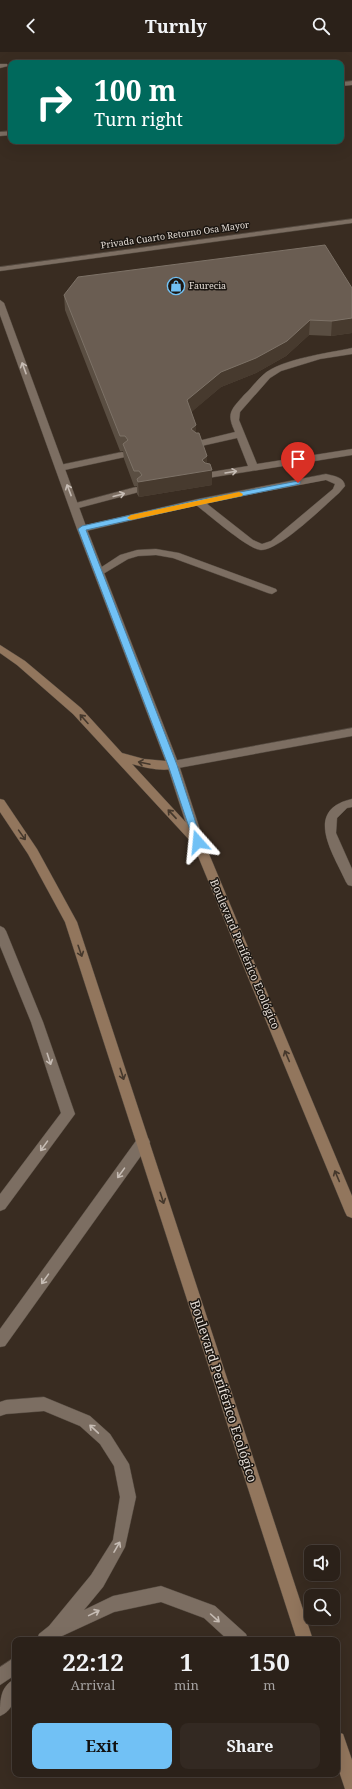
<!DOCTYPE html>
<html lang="en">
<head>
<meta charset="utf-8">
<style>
  body { margin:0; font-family:"Noto Serif",serif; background:#332922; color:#f1f3f6; height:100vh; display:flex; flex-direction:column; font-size:15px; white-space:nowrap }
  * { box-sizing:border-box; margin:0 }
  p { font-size:13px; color:#a6a3a2 }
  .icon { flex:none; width:22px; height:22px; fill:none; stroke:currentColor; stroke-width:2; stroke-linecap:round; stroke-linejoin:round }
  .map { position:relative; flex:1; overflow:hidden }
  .panel { position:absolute; left:12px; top:1585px; width:328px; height:140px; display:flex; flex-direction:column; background:#2b2119; border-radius:8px; box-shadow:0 4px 16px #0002,0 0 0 1px #473e38 }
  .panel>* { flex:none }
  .top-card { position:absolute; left:8px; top:8px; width:336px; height:84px; border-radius:8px; box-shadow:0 4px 16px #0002,0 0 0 1px #473e38; background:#00695c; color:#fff; overflow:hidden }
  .controls { position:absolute; left:304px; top:1493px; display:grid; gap:8px }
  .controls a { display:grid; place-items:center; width:36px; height:36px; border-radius:8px; background:#2b2119; box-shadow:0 4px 16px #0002,0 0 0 1px #473e38; font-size:20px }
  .pin { position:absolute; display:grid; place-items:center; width:34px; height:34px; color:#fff; margin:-41px -17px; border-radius:50% 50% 50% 0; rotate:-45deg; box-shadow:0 0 4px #0007 }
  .pin .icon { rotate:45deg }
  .me { position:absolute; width:44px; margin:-22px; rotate:342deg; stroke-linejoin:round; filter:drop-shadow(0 0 3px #0008) }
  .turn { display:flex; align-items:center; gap:14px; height:84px; padding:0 20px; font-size:18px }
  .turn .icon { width:52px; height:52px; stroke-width:2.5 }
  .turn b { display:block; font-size:28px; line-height:34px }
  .eta { display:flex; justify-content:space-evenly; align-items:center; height:68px; text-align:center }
  .eta b { font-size:24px; font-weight:700; line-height:28px }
  .button { display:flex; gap:8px; margin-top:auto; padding:8px 20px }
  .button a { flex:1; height:46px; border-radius:8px; background:#71c1f5; color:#111; font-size:16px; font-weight:700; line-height:46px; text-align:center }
  .button a+a { background:#332922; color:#f1f3f6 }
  header { display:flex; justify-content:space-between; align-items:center; height:52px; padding:0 20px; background:#2b2119; font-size:18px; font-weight:700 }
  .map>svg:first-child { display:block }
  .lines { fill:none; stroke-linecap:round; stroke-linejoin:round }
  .lane-casing { stroke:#53493f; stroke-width:1 }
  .street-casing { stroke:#53493f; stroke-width:1 }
  .secondary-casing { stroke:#53493f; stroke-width:1 }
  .lane { fill:#7c6e62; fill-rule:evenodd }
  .street { fill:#7c6e62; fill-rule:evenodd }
  .secondary { fill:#92765d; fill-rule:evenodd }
  .wall { fill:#5a4e42 }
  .shaded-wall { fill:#473a2e }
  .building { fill:#6a5d52; stroke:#7d7267 }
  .oneway { stroke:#c6bcb4 }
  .oneway2 { stroke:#45382c }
  .route { fill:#71c1f5; stroke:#497d9f }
  .slow { fill:#f59e0b }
  .labels { text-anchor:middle; stroke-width:3; stroke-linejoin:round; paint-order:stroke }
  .far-street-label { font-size:9px; fill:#e6ded7; stroke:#1b1611 }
  .far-poi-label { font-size:9px; fill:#e6ded7; stroke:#1b1611; text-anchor:start }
  .street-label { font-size:11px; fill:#e6ded7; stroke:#1b1611 }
  .near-street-label { font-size:13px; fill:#e6ded7; stroke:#1b1611 }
</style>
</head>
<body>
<header><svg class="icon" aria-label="back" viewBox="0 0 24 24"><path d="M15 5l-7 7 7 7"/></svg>Turnly<svg class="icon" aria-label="search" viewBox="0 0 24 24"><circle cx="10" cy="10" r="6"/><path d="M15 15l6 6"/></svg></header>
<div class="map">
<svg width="352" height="1737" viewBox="0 0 352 1737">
  <rect width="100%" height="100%" fill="#392c21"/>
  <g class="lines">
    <defs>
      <path id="lane" d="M0,12h7l1,2 -8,2z
        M352,167v4l-352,48v-4z
        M352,296v6l-32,5 -39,12 -11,7 -30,34 -1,8 18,44 95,-15v6l-144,23 -3,-1 -2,-2 2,-2 43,-7 -11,-28 -40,9 -5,-3 2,-2 41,-10c-9,-19 -4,-22 9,-37 7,-6 12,-14 19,-20 17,-16 66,-22 89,-27z
        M122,400l3,1 2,2 -2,2 -65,14 -5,-3 5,-3z
        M326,422c8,2 18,3 19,12l-6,7c-15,13 -59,57 -78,57 -12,0 -53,-36 -65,-45l-114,27 -5,-3 5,-3 116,-27zM326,428l9,4 -2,5 -62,52 -9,3 -9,-4 -47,-37z
        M136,435l3,1 2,2 -2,2 -64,17 -5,-3 2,-2z
        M156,497l23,4 97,36 1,2 -5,3 -4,-1 -95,-35 -17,-3 -18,1 -10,3 -25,15 -4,1 -5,-3 26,-17 17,-5z
        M352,676v8l-179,33 -4,-1 -2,-3 2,-3 4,-1z
        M352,747v8l-5,1 -10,10 -1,15 16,36v17l-4,-1 -2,-3c-13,-29 -43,-72 6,-83z
        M0,874l4,2 2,3 37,91 32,92 -70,95 -5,2v-17l61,-81 -30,-91 -31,-76z"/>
      <path id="street" d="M352,29v4l-11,1v-4z
        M11,79v4l-11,1v-4z
        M0,248l4,3 83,226 92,236 25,77 -2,3h-8l-2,-3 -25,-77 -90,-236 -77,-214z
        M143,1084l5,2 2,4 -2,4 -143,200 -5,1v-18l138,-191z
        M44,1345l46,19 20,18 19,30 7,33 -11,50 -22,40 -19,23 29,-14 48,-10 54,20 31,28 2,6h-20l-24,-22 -43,-16 -47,10 -52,24 -4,4h-21l2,-6 10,-8 42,-51 22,-35 7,-43 -6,-31 -14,-22 -20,-18 -36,-15 -38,3 -6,2v-14l6,-2z
        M15,1605v18l-15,10v-18z
        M15,1627c0,15 1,30 -15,37 0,-15 0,-30 15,-37z"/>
      <path id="secondary" d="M0,593l25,16 56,47 41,45 22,6 33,3 2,3 -2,3c-14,4 -31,0 -45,-4l72,78 148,354v22l-5,-2 -2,-4 -152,-368 -120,-130 -56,-49 -17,-12z
        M0,747l4,1 33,49 40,73 236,718h-16l-232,-718 -37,-68 -28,-42z
        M337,1680l6,2 9,26v29h-7l-8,-24z"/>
    </defs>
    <use href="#lane" class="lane-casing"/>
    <use href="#street" class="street-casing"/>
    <use href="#secondary" class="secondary-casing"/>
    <use href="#lane" class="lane"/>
    <use href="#street" class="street"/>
    <use href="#secondary" class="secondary"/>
  </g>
  <path class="wall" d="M352,236v45l-21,3 -22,-1 -23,21 -30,17 -35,14 -30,25 5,21 11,23v8l5,21 -73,12 -2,-3v-8h-3l-10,-27 -1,-8h-3l-55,-141 -1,-15z"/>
  <path class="shaded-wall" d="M352,266v15l-21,3 1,-15z
    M310,268l-1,15 -23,21 -30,17 -35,14 -34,29v-16l34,-28z
    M196,373v15l-5,-11z
    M207,404v15l5,-1v15l-73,12 -1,-15 64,-22z"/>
  <path class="building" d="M325,193l27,43v30l-20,3 -22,-1 -23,21 -31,17 -35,14 -34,28 9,25 -5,4 5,4h3l8,23 -5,4 3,3 5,1 2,6 -74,12 -1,-3 5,-4 -3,-4h-5l-11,-27 5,-4 -3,-4h-5l-56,-141 14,-18z"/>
  <defs><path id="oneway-shaft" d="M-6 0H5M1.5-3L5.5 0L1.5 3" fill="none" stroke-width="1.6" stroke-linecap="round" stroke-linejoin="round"/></defs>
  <g class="oneway">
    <use href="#oneway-shaft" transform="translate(24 316) rotate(-110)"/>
    <use href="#oneway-shaft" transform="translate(231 420) rotate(-9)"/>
    <use href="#oneway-shaft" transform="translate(69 438) rotate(-111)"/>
    <use href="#oneway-shaft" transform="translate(119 443) rotate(-15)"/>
    <use href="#oneway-shaft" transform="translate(49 1007) rotate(72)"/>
    <use href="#oneway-shaft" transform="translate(44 1094) rotate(126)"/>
    <use href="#oneway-shaft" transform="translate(121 1121) rotate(126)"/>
    <use href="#oneway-shaft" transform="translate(45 1227) rotate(126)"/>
    <use href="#oneway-shaft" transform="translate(94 1377) rotate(-137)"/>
    <use href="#oneway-shaft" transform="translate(117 1495) rotate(-60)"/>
    <use href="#oneway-shaft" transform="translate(94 1561) rotate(-26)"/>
    <use href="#oneway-shaft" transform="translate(215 1566) rotate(42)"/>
  </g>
  <g class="oneway2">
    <use href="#oneway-shaft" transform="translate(84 667) rotate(-132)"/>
    <use href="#oneway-shaft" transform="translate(144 711) rotate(-168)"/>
    <use href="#oneway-shaft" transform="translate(172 762) rotate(-133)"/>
    <use href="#oneway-shaft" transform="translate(22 783) rotate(55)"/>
    <use href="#oneway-shaft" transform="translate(80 899) rotate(71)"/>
    <use href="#oneway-shaft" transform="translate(287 1004) rotate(-113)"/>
    <use href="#oneway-shaft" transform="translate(122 1022) rotate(72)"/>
    <use href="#oneway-shaft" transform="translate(337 1124) rotate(-113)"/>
    <use href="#oneway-shaft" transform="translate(162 1146) rotate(72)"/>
  </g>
  <path class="route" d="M298,429h2v3l-102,21 -112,25 91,235 25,77 -4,3 -4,-3 -26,-77 -90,-236 4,-3 116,-26z"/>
  <path class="slow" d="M239,440l4,2 -1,2 -111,24 -4,-2 4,-3z"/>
  <defs>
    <symbol id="shop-ring" viewBox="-11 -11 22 22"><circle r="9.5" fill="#1b1611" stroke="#71c1f5" stroke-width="1.5"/><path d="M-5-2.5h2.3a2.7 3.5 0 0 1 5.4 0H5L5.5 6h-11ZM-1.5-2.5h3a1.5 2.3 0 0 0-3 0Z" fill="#71c1f5"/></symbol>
  </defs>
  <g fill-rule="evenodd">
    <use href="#shop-ring" x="166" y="224" width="20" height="20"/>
  </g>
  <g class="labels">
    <g class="far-street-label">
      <text transform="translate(175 183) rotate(-8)" y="3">Privada Cuarto Retorno Osa Mayor</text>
    </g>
    <g class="far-poi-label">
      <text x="189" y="237">Faurecia</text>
    </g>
    <g class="street-label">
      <text transform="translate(245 902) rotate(67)" y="4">Boulevard Periférico Ecológico</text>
    </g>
    <g class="near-street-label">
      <text transform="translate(224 1339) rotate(72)" y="5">Boulevard Periférico Ecológico</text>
    </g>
  </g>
</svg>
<div class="controls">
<a><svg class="icon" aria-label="sound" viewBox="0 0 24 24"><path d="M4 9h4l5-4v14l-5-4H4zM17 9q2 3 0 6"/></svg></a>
<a><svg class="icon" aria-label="search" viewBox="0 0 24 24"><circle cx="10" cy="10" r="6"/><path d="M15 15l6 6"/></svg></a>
</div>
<div class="pin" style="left:298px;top:431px;background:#d93025"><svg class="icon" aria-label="arrive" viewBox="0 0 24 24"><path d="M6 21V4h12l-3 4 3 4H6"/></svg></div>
<svg class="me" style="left:198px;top:790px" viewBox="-20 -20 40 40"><path d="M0-17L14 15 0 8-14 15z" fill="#71c1f5" stroke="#fff" stroke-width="4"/></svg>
<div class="top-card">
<div class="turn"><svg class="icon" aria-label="right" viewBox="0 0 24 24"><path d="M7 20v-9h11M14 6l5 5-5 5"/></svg><div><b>100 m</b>Turn right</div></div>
</div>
<section class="panel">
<div class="eta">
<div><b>22:12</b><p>Arrival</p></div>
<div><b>1</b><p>min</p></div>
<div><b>150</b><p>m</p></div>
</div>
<div class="button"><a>Exit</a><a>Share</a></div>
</section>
</div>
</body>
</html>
